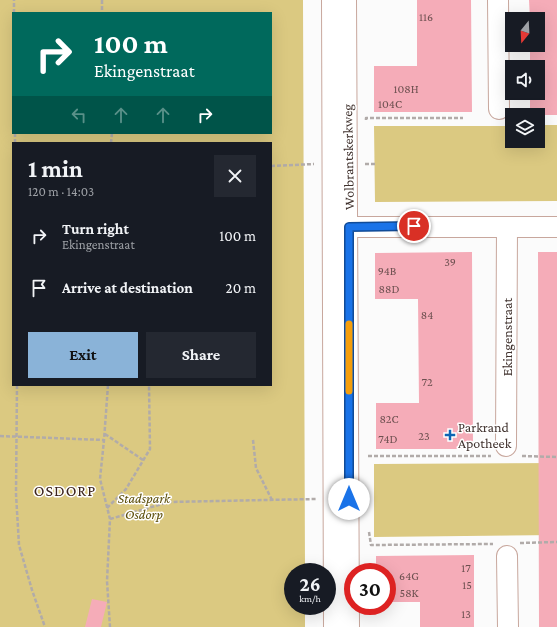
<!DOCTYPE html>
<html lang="en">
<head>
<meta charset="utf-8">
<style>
  body { margin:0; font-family:"Crimson Pro",serif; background:#242831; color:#f1f3f6; height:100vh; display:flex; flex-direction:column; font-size:15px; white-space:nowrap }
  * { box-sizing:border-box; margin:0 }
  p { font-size:13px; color:#9ea1a6 }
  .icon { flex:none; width:22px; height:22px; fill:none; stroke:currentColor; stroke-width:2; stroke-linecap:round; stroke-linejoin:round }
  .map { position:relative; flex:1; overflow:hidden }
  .drawer { position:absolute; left:12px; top:142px; width:260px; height:244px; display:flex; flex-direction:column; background:#171b24; border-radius:0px; box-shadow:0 4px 16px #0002 }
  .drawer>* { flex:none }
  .top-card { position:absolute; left:12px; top:12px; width:260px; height:122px; border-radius:0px; box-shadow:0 4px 16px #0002; background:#00695c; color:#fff; overflow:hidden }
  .needle { width:26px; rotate:198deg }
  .tools { position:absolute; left:505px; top:12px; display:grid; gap:8px }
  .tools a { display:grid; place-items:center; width:40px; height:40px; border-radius:0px; background:#171b24; box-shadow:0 4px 16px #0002; font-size:20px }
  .speed { position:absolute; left:284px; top:563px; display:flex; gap:8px; font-size:20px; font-weight:700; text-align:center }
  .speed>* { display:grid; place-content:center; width:52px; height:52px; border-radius:50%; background:#171b24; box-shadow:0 4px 16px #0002; line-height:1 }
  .speed small { font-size:10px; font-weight:400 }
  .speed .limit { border:6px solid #d22; background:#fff; color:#111 }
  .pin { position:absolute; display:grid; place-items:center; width:34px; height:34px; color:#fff; margin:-17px; border:2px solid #fff; border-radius:50%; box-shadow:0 1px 4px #0007 }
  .me { position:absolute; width:44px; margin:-22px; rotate:0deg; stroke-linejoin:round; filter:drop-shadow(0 0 3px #0008) }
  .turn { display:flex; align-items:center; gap:14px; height:84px; padding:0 16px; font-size:18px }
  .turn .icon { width:52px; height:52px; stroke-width:2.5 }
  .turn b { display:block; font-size:28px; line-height:34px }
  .lanes { display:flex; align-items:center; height:38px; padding:0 16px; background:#0003; justify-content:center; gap:20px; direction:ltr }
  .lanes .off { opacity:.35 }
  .round { display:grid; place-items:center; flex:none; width:42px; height:42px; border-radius:0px; background:#242831 }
  .overview { display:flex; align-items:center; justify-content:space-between; height:68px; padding:0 16px }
  h1 { font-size:24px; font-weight:700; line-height:30px }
  .button { display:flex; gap:8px; margin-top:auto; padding:8px 16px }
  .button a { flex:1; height:46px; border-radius:0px; background:#8ab3d8; color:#111; font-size:16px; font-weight:700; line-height:46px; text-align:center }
  .button a+a { background:#242831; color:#f1f3f6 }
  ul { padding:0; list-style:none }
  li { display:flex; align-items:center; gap:12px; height:52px; padding:0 16px }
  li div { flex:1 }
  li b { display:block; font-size:15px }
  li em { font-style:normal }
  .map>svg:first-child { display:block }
  .green { fill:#dbc981; fill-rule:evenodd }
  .building { fill:#f5acb8 }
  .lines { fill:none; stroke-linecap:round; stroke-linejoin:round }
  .street-casing { stroke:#c8a79d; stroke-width:22 }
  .path { stroke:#b1aba9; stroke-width:2.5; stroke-dasharray:4 2; stroke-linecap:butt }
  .street { stroke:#fff; stroke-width:20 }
  .route-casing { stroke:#114b97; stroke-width:10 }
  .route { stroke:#1a73e8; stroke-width:7 }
  .slow { stroke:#f59e0b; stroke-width:7 }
  .poi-dot { fill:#0d65b3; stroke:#fff; stroke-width:1.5 }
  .labels { text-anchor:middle; stroke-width:3; stroke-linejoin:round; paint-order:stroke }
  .number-label { font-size:12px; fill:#6d5050 }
  .street-label { font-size:14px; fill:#40322e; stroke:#fff }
  .poi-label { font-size:14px; fill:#40322e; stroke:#fff; text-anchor:start }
  .park-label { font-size:14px; font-style:italic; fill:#5b4d08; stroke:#fff }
  .quarter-label { font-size:16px; letter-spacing:1px; fill:#3d241c; stroke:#fff }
</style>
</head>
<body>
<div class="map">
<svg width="557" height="627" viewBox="0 0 557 627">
  <rect width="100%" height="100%" fill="#fbfbfb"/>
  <path class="green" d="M0,0h303l2,572h-12v34h12v21h-305zM13,13h258v120h-258zM13,143h258v242h-258z
    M538,125h19v76l-182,1 -1,-76h138v15h26z
    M557,463v72l-183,2v-73z"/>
  <path class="building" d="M417,0h54l1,112h-98v-46h43z
    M529,0h28v115h-27v-22h8v-26h-8v-22h8v-26h-8z
    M472,252l1,197h-97v-46h43l-1,-104h-43v-46z
    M538,252h19v375h-18z
    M474,555v72h-54v-25h-33v-30h-11v-16z
    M92,599l15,3 -6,25h-16z"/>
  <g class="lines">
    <defs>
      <path id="street" d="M332,0l2,627
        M346,0l3,627
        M498,0l1,109
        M335,227h172
        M506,446l1,-219h50
        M507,556l1,71"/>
    </defs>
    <use href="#street" class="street-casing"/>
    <path class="path" d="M102,0v13
      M14,13v-13
      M366,120v-2h97
      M15,133v10
      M111,143l1,-10
      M365,164h10
      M271,166l43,-2
      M17,385l-1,109 3,51 13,45 13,37
      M108,385l-4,55 -4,39 10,40 -3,62 3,46
      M105,434l38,26
      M0,436l104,4
      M253,440l3,28 16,32
      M368,456h123
      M522,456l35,1
      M107,508l19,-19 24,-40 -1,-64
      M110,519l59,-17 147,-3
      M369,532l2,13 122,-1
      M520,543l37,-1"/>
    <use href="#street" class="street"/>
  </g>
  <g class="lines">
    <defs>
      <path id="route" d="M349,499v-272l65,-1"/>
    </defs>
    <use href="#route" class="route-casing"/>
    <use href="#route" class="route"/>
    <path class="slow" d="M349,324v67"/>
  </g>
  <path class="poi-dot" d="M448 429h4v4h4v4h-4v4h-4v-4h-4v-4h4z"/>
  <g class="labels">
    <g class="number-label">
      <text x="426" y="21">116</text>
      <text x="406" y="93">108H</text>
      <text x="390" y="108">104C</text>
      <text x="450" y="266">39</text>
      <text x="387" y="275">94B</text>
      <text x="389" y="293">88D</text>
      <text x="427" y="319">84</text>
      <text x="427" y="386">72</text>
      <text x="389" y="423">82C</text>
      <text x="424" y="440">23</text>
      <text x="388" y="443">74D</text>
      <text x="466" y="572">17</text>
      <text x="409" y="580">64G</text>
      <text x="467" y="589">15</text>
      <text x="409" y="597">58K</text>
      <text x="466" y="618">13</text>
    </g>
    <g class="street-label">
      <text transform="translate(348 157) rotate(-91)" y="5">Wolbrantskerkweg</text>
      <text transform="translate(507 337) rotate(-90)" y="5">Ekingenstraat</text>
    </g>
    <g class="poi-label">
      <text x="458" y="432">Parkrand<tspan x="458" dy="16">Apotheek</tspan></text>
    </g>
    <g class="park-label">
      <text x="144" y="503">Stadspark<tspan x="144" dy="16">Osdorp</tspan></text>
    </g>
    <g class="quarter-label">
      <text x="65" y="496">OSDORP</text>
    </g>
  </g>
</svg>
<div class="tools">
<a><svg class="needle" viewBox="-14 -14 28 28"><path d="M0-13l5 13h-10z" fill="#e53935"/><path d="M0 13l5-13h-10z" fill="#9ea1a6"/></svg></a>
<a><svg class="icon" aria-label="sound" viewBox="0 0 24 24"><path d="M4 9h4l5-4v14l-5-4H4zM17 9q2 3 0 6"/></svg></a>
<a><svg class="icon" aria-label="layers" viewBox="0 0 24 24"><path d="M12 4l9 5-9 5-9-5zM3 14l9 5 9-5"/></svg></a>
</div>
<div class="speed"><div>26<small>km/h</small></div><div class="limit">30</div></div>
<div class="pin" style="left:414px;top:226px;background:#d93025"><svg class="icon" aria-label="arrive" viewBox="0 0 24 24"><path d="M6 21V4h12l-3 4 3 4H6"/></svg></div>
<svg class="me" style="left:349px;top:499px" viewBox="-20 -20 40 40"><circle r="19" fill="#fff"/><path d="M0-13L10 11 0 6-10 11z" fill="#1a73e8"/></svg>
<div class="top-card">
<div class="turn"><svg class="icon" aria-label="right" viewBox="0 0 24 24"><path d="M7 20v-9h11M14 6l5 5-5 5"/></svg><div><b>100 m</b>Ekingenstraat</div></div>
<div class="lanes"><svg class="icon off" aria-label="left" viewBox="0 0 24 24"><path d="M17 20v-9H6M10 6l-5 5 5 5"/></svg><svg class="icon off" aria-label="ahead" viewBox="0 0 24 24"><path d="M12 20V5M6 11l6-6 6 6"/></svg><svg class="icon off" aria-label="ahead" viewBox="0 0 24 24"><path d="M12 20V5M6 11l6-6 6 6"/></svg><svg class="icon" aria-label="right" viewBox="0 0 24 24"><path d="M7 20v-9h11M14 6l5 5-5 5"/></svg></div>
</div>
<section class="drawer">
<div class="overview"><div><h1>1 min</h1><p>120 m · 14:03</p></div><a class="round"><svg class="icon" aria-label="close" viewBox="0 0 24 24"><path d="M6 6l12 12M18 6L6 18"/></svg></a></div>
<ul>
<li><svg class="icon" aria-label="right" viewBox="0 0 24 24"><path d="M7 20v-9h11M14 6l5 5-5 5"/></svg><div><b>Turn right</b><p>Ekingenstraat</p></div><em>100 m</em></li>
<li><svg class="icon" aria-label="arrive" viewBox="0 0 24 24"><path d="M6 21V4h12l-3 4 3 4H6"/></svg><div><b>Arrive at destination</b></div><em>20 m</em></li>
</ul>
<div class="button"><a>Exit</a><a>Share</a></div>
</section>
</div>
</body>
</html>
